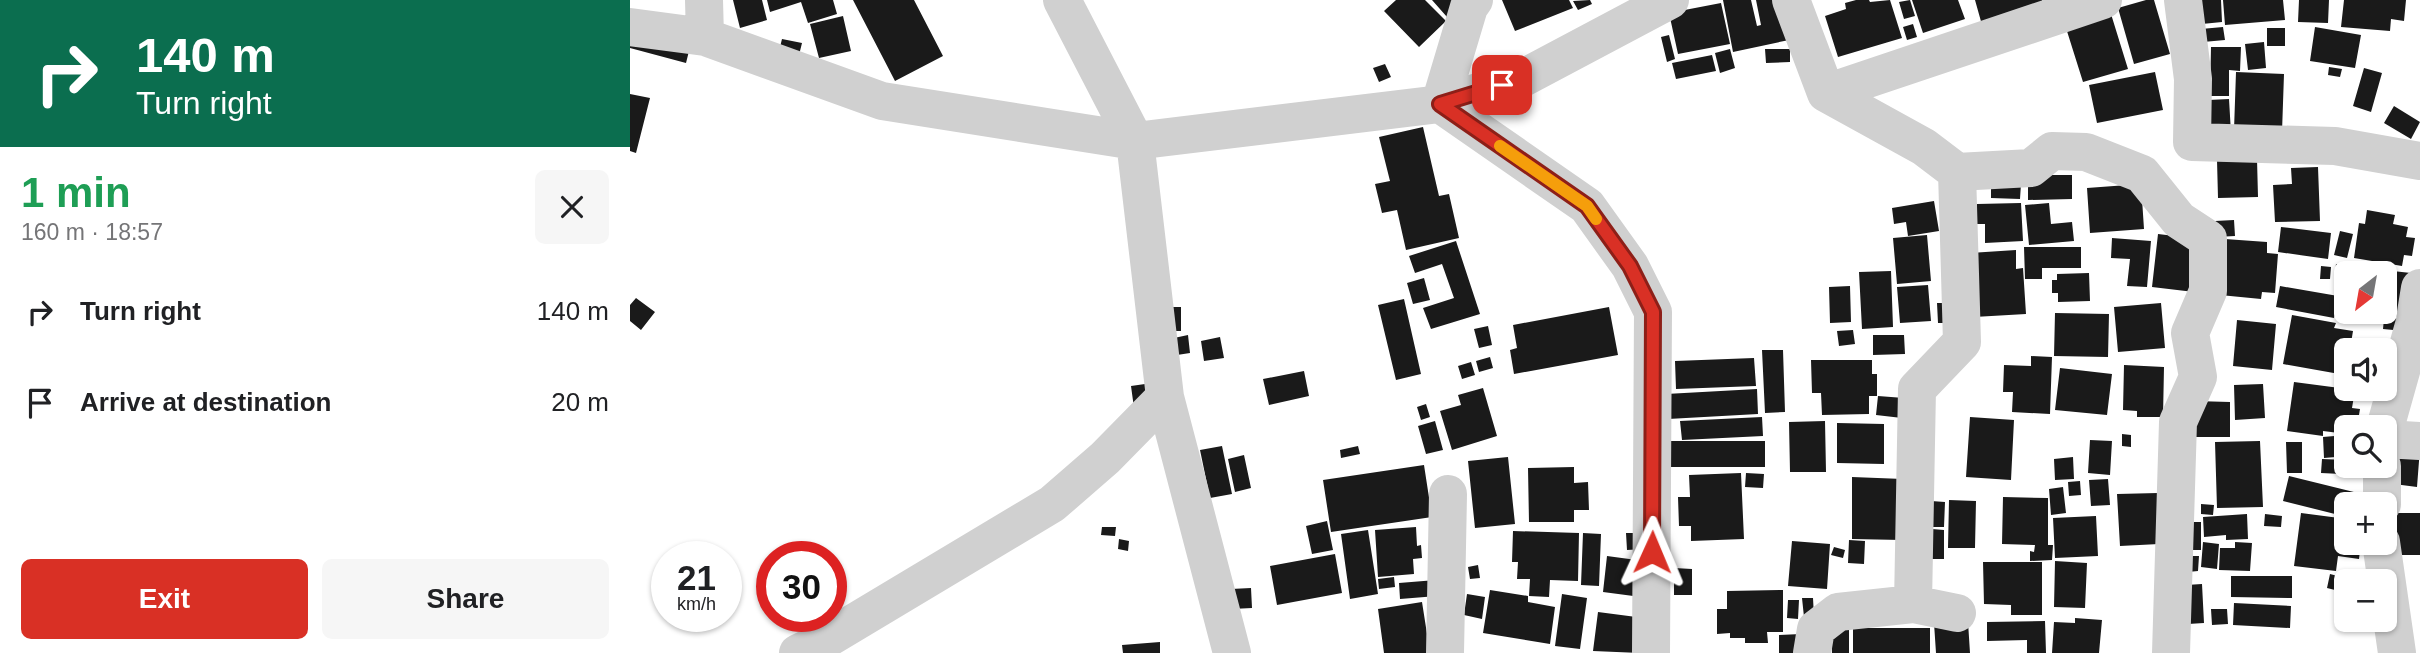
<!DOCTYPE html>
<html lang="en">
<head>
<meta charset="utf-8">
<style>
  body { margin:0; font-family:Arial,sans-serif; background:#f6f6f6; color:#202124; height:100vh; display:flex; flex-direction:column; font-size:26px; white-space:nowrap }
  * { box-sizing:border-box; margin:0 }
  p { font-size:23px; color:#757577 }
  .icon { flex:none; width:38px; height:38px; fill:none; stroke:currentColor; stroke-width:2; stroke-linecap:round; stroke-linejoin:round }
  .map { position:relative; flex:1; overflow:hidden }
  .drawer { display:flex; flex-direction:column; background:#fff; width:630px }
  .drawer>* { flex:none }
  .top-card { background:#0b6e4f; color:#fff; overflow:hidden }
  .needle { width:46px; rotate:211deg }
  .fabs { position:absolute; left:1704px; top:261px; display:grid; gap:14px }
  .fabs a { display:grid; place-items:center; width:63px; height:63px; border-radius:10px; background:#fff; box-shadow:0 2px 5px #0004; font-size:35px }
  .speed { position:absolute; left:21px; top:541px; display:flex; gap:14px; font-size:35px; font-weight:700; text-align:center }
  .speed>* { display:grid; place-content:center; width:91px; height:91px; border-radius:50%; background:#fff; box-shadow:0 2px 5px #0004; line-height:1 }
  .speed small { font-size:18px; font-weight:400 }
  .speed .limit { border:10px solid #d22; background:#fff; color:#111 }
  .pin { position:absolute; display:grid; place-items:center; width:60px; height:60px; color:#fff; margin:-30px; border-radius:14px; box-shadow:0 4px 10px #0006 }
  .me { position:absolute; width:77px; margin:-38px; rotate:1deg; stroke-linejoin:round; filter:drop-shadow(0 0 5px #0008) }
  .turn { display:flex; align-items:center; gap:24px; height:147px; padding:0 21px; font-size:32px }
  .turn .icon { width:91px; height:91px; stroke-width:2.5 }
  .turn b { display:block; font-size:49px; line-height:60px }
  .round { display:grid; place-items:center; flex:none; width:74px; height:74px; border-radius:10px; background:#f6f6f6 }
  .head { display:flex; align-items:center; justify-content:space-between; height:119px; padding:0 21px }
  h1 { font-size:42px; font-weight:700; line-height:52px; color:#1e9e55 }
  .button { display:flex; gap:14px; margin-top:auto; padding:14px 21px }
  .button a { flex:1; height:80px; border-radius:10px; background:#d93025; color:#fff; font-size:28px; font-weight:700; line-height:80px; text-align:center }
  .button a+a { background:#f6f6f6; color:#202124 }
  ul { padding:0; list-style:none }
  li { display:flex; align-items:center; gap:21px; height:91px; padding:0 21px }
  li div { flex:1 }
  li b { display:block; font-size:26px }
  li em { font-style:normal }
  main { display:flex; flex:1; min-height:0 }
  .map>svg:first-child { display:block }
  .building { fill:#1a1a1a }
  .lines { fill:none; stroke-linecap:round; stroke-linejoin:round }
  .minor { stroke:#d0d0d0; stroke-width:38 }
  .route-casing { stroke:#8d1f18; stroke-width:18 }
  .route { stroke:#d93025; stroke-width:12 }
  .slow { stroke:#f59e0b; stroke-width:12 }
</style>
</head>
<body>
<main>
<section class="drawer">
<div class="top-card">
<div class="turn"><svg class="icon" aria-label="right" viewBox="0 0 24 24"><path d="M7 20v-9h11M14 6l5 5-5 5"/></svg><div><b>140 m</b>Turn right</div></div>
</div>
<div class="head"><div><h1>1 min</h1><p>160 m · 18:57</p></div><a class="round"><svg class="icon" aria-label="close" viewBox="0 0 24 24"><path d="M6 6l12 12M18 6L6 18"/></svg></a></div>
<ul>
<li><svg class="icon" aria-label="right" viewBox="0 0 24 24"><path d="M7 20v-9h11M14 6l5 5-5 5"/></svg><div><b>Turn right</b></div><em>140 m</em></li>
<li><svg class="icon" aria-label="arrive" viewBox="0 0 24 24"><path d="M6 21V4h12l-3 4 3 4H6"/></svg><div><b>Arrive at destination</b></div><em>20 m</em></li>
</ul>
<div class="button"><a>Exit</a><a>Share</a></div>
</section>
<div class="map">
<svg width="1790" height="653" viewBox="0 0 1790 653">
  <rect width="100%" height="100%" fill="#fff"/>
  <path class="building" d="M103,0h29l5,20 -27,8z
    M137,0h66l4,14 -29,9 -7,-21 -31,10z
    M223,0h61l29,56 -48,25z
    M766,0h29l21,21 -27,26 -35,-36z
    M802,0h26l-11,17z
    M872,0h67l4,8 -58,23z
    M960,0l2,4 -14,6 -5,-9z
    M1093,0h28l6,26 4,-1 -5,-25h24l9,40 -56,12z
    M1226,0h13l1,2 20,-2 12,38 -64,19 -13,-41 21,-7 -1,-6z
    M1280,0l5,16 -11,3 -5,-17z
    M1282,0h46l7,19 -42,14z
    M1345,0h67l2,5 -62,20z
    M1516,0h8l16,54 -36,10 -16,-56z
    M1570,0h21l1,22 -20,2z
    M1593,0h60l2,20 -60,5z
    M1669,0h30l-1,23 -30,-1z
    M1714,0h62l-2,21 -13,-2 -1,12 -49,-4z
    M1091,3l9,41 -52,10 -9,-41z
    M1481,14l17,55 -45,13 -17,-54z
    M213,16l8,35 -32,7 -9,-34z
    M1283,24l4,13 -10,3 -4,-13z
    M1593,27l2,13 -22,2 -2,-13z
    M1685,27l46,8 -6,33 -45,-7z
    M1637,28h18v18h-18z
    M0,31l60,16 -4,16 -56,-15z
    M1039,35l6,24 -8,3 -6,-25z
    M152,39l20,4 -3,12 -20,-4z
    M1634,42l2,26 -18,2 -3,-26z
    M1581,47h30l-1,24 -11,-1v26h-19z
    M1100,49l5,19 -15,5 -5,-20z
    M1135,49h25v13l-24,1z
    M1082,55l4,16 -40,8 -4,-16z
    M755,64l6,13 -12,5 -6,-14z
    M1699,67l13,2 -2,8 -12,-2z
    M1734,68l18,5 -11,39 -18,-6z
    M1525,72l8,38 -66,13 -8,-38z
    M1606,72l48,2 -2,58 -48,-2z
    M0,94l20,4 -14,55 -6,-2z
    M1599,99l2,34 -21,1 -2,-34z
    M1764,106l26,16 -9,17 -27,-16z
    M793,127l16,69 10,-2 10,44 -53,12 -9,-40 -15,3 -7,-29 15,-3 -11,-44z
    M1627,159l1,38 -40,1 -1,-38z
    M1688,167l2,54 -45,1 -2,-37 19,-1 -1,-16z
    M1398,175h44v24l-44,1z
    M1361,183l30,1 -1,15 -29,-1z
    M1511,184l3,45 -54,4 -3,-45z
    M1304,201l5,30 -31,5 -2,-14 -12,2 -2,-16z
    M1391,203l2,38 -38,2v-19h-8v-20z
    M1419,203l2,21 21,-2 2,19 -45,4 -4,-40z
    M1737,210l28,5 -2,9 15,3 -2,10 9,1 -3,18 -8,-1 -2,11 -48,-8 5,-35 6,1z
    M1604,220l1,16 -19,1 -1,-16z
    M1651,227l50,6 -3,26 -50,-7z
    M1710,231l13,3 -6,24 -13,-3z
    M1528,234l42,5 -6,53 -42,-5z
    M1297,235l4,46 -34,3 -4,-46z
    M1482,238l39,3 -4,46 -20,-1 3,-27 -19,-1z
    M1595,239l42,3v11l11,1 -3,39 -13,-1 -1,7 -41,-4z
    M826,241l24,73 -49,15 -8,-21 31,-10 -12,-34 -27,9 -6,-17z
    M1394,247h57v21h-39v11h-17z
    M1386,250v19l7,-1 3,46 -52,3 -4,-64z
    M1706,264l26,4 -1,5h-14v13l-13,-2z
    M1691,266l10,1 -1,12h-10z
    M1735,268l46,5 -7,58 -21,-2 1,-10 -20,-3 1,-4h20v-39h-21z
    M1261,271l2,56 -31,2 -3,-57z
    M1459,273l1,28 -32,1v-9h-6v-13h5v-6z
    M794,278l6,22 -17,4 -6,-21z
    M1298,285l3,36 -31,2 -3,-36z
    M1220,286l1,36 -21,1 -1,-36z
    M1650,286l58,10 -4,22 -58,-11z
    M6,298l19,14 -14,18 -11,-9v-16z
    M774,299l17,75 -25,6 -18,-75z
    M1307,303h18v20h-17z
    M1531,303l4,45 -47,4 -4,-45z
    M538,307h13v24h-12z
    M979,307l9,48 -104,19 -4,-24 7,-2 -4,-23z
    M1425,313l54,1 -1,43 -54,-1z
    M1662,315l44,8 -2,5 19,3 -2,12 14,3 -1,4h-17l-2,25 -62,-11z
    M1607,320l39,4 -4,46 -39,-4z
    M858,326l4,19 -13,3 -5,-19z
    M1223,330l2,14 -16,2 -2,-15z
    M558,335l2,18 -13,2 -3,-17z
    M1243,335h31l1,19 -32,1z
    M590,337l4,21 -20,3 -3,-20z
    M1132,350h21l2,62 -20,1z
    M1401,356l21,1 -2,57 -38,-2 1,-20h-10l1,-27 27,1z
    M860,357l3,11 -14,4 -3,-11z
    M1124,358l2,28 -80,3 -1,-28z
    M1181,360h61v14h5v22h-8v18l-47,1 -1,-22h-9z
    M841,362l4,13 -13,4 -4,-13z
    M1494,365l40,2 -1,50h-26v-6l-14,-1z
    M1430,368l52,6 -5,41 -52,-5z
    M674,371l5,25 -40,9 -6,-26z
    M1664,382l61,8 -3,18 8,1 -3,18h-10v7l-24,-3v5l-36,-5z
    M515,384l3,22 -14,2 -3,-22z
    M1633,384l2,34 -30,2 -1,-35z
    M853,388l14,48 -45,14 -12,-39 21,-6 -3,-10z
    M1127,389l1,25 -90,5 -2,-25z
    M1248,396l26,2 -2,20 -26,-3z
    M1565,401l35,1v35h-35z
    M796,404l4,13 -9,3 -4,-13z
    M1132,417l1,19 -81,4 -2,-19z
    M1340,417l44,3 -3,60 -45,-3z
    M805,421l8,29 -17,4 -8,-28z
    M1195,421l1,51h-36l-1,-50z
    M1207,423l47,1v40l-47,-1z
    M1492,434l9,1v12l-9,-1z
    M1716,435l1,21 -23,2 -1,-21z
    M1460,440l22,1 -2,34 -22,-2z
    M1040,441h95v26h-95z
    M1630,441l3,66 -46,1 -2,-66z
    M1656,442h16v31h-15z
    M1769,445l21,3 -3,39 -23,-3z
    M592,446l10,48 -22,4 -10,-48z
    M728,446l2,8 -19,4 -1,-8z
    M614,455l7,33 -16,4 -7,-33z
    M878,457l7,67 -40,4 -7,-67z
    M1443,457l1,22 -19,1 -1,-21z
    M1692,459l25,1v6h15v9l-41,-2z
    M794,465l8,52 -101,15 -8,-52z
    M944,467v16l14,-1 1,28h-15v12h-45l-1,-54z
    M1111,473l3,66 -53,2v-15h-12l-1,-29h12l-1,-22z
    M1116,473l18,1 -1,14 -18,-1z
    M1659,476l77,19 -2,9h-17v13l-64,-16z
    M1222,477l51,2 -1,61 -50,-1z
    M1478,479l2,26 -19,1 -2,-26z
    M1450,481l1,14 -12,1 -1,-14z
    M1433,487l3,26 -15,2 -2,-26z
    M1528,493l1,51 -39,2 -3,-52z
    M1373,497l45,1v47h5l-1,15 -22,1v-10l4,1 1,-7 -33,-1z
    M1319,500l27,1 -1,47h-27z
    M1301,501l14,1 -1,25h-14z
    M1571,504l13,1 -1,10 -12,-1z
    M1671,513l46,6v23h14l-2,17 -21,-3 -2,15 -42,-5z
    M1766,513h24v42h-23z
    M1617,514l1,25 -22,1v-5l-22,2 -1,-20z
    M1635,514l17,2 -1,11 -17,-1z
    M1466,516l2,40 -43,2 -2,-40z
    M697,521l6,29 -21,4 -6,-28z
    M1557,522h14v28h-14z
    M472,527h14l-1,9 -14,-1z
    M786,527l1,19 4,-1 1,13 -9,1 1,15 -36,3 -3,-47z
    M1302,529l12,1v29h-13z
    M738,530l10,64 -28,5 -9,-65z
    M883,531l66,2 -1,48 -28,-1 -1,17 -20,-1 1,-17h-13l1,-17h-6z
    M953,533l18,1 -2,52 -18,-1z
    M996,533h18v16l-17,1z
    M489,539l10,2 -1,10 -10,-2z
    M1219,540l16,1 -1,23 -16,-1z
    M1162,541l38,3 -3,45 -39,-3z
    M1573,542l16,2 -2,25 -16,-2z
    M1605,542l17,1 -2,28 -31,-1 1,-22h15z
    M1204,547l11,3 -2,8 -12,-3z
    M705,554l7,39 -65,12 -7,-39z
    M977,556l37,5 -3,36 -38,-5z
    M1558,556h11l-1,15 -10,1z
    M1425,561l32,2 -2,45 -31,-1z
    M1353,562h59v53h-31v-10l-27,-1z
    M848,565l2,13 -10,1 -2,-12z
    M1044,568l18,1v26h-18z
    M1700,574l23,6 -6,1v12l-20,-5z
    M1601,576h61v22l-61,-1z
    M764,577l1,10 -16,2 -1,-10z
    M806,580l1,16 -37,3 -1,-16z
    M1572,584l2,39 -16,1 -2,-39z
    M621,588l1,20 -20,1 -1,-20z
    M860,590l38,6v6l27,5 -5,37 -67,-11z
    M1153,590v42h-16l1,11h-23v-5h-15v-5l-13,1v-25h10v-18z
    M837,594l18,3 -3,22 -18,-4z
    M932,594l25,4 -7,51 -25,-3z
    M1172,598h11l1,19h-10z
    M1158,600h11l-1,19 -11,-1z
    M792,602l8,51h-46l-6,-44z
    M1604,603l57,3 -1,22 -57,-3z
    M1581,609h16l1,15 -16,1z
    M968,612l46,6 -4,35 -47,-2z
    M1445,618l27,2 -3,33h-47l2,-31 21,1z
    M1415,621l1,32h-19v-13l-40,1v-19z
    M1338,622l2,31h-34l-2,-30z
    M1202,628h17v25h-17z
    M1223,628h77v25h-77z
    M1171,634v19h-22v-18z
    M530,642v11h-37l-1,-8z"/>
  <g class="lines">
    <path class="minor" d="M74,0l1,37
      M432,0l73,141 30,256 67,256
      M1161,0l35,93 98,54 33,25 74,-4 21,-17 34,1 56,22 37,46 29,19v52l-18,42 8,44 -20,45 -7,231
      M1553,0l10,79 -1,63 143,4 85,15
      M0,27l75,10 177,64 253,40 305,-37 83,-26 147,-78
      M1196,93l277,-93
      M810,104l147,102 43,60 23,46 -2,341
      M810,104l29,-97 5,-7
      M1755,428l29,-103 6,-37
      M1755,439l35,2
      M1752,504v-38
      M1751,542l16,111
      M1283,604l44,9
      M168,653l27,-13 227,-136 53,-46 60,-61
      M815,653l3,-159
      M1182,653l4,-24 22,-17 75,-8 4,-215 45,-47 -5,-170"/>
  </g>
  <g class="lines">
    <defs>
      <path id="route" d="M872,85l-62,19 147,102 43,60 23,46 -1,240"/>
    </defs>
    <use href="#route" class="route-casing"/>
    <use href="#route" class="route"/>
    <path class="slow" d="M870,146l87,60 9,13"/>
  </g>
</svg>
<div class="fabs">
<a><svg class="needle" viewBox="-14 -14 28 28"><path d="M0-13l5 13h-10z" fill="#e53935"/><path d="M0 13l5-13h-10z" fill="#757577"/></svg></a>
<a><svg class="icon" aria-label="sound" viewBox="0 0 24 24"><path d="M4 9h4l5-4v14l-5-4H4zM17 9q2 3 0 6"/></svg></a>
<a><svg class="icon" aria-label="search" viewBox="0 0 24 24"><circle cx="10" cy="10" r="6"/><path d="M15 15l6 6"/></svg></a>
<a>+</a>
<a>−</a>
</div>
<div class="speed"><div>21<small>km/h</small></div><div class="limit">30</div></div>
<div class="pin" style="left:872px;top:85px;background:#d93025"><svg class="icon" aria-label="arrive" viewBox="0 0 24 24"><path d="M6 21V4h12l-3 4 3 4H6"/></svg></div>
<svg class="me" style="left:1022px;top:552px" viewBox="-20 -20 40 40"><path d="M0-17L14 15 0 8-14 15z" fill="#d93025" stroke="#fff" stroke-width="4"/></svg>
</div>
</main>
</body>
</html>
